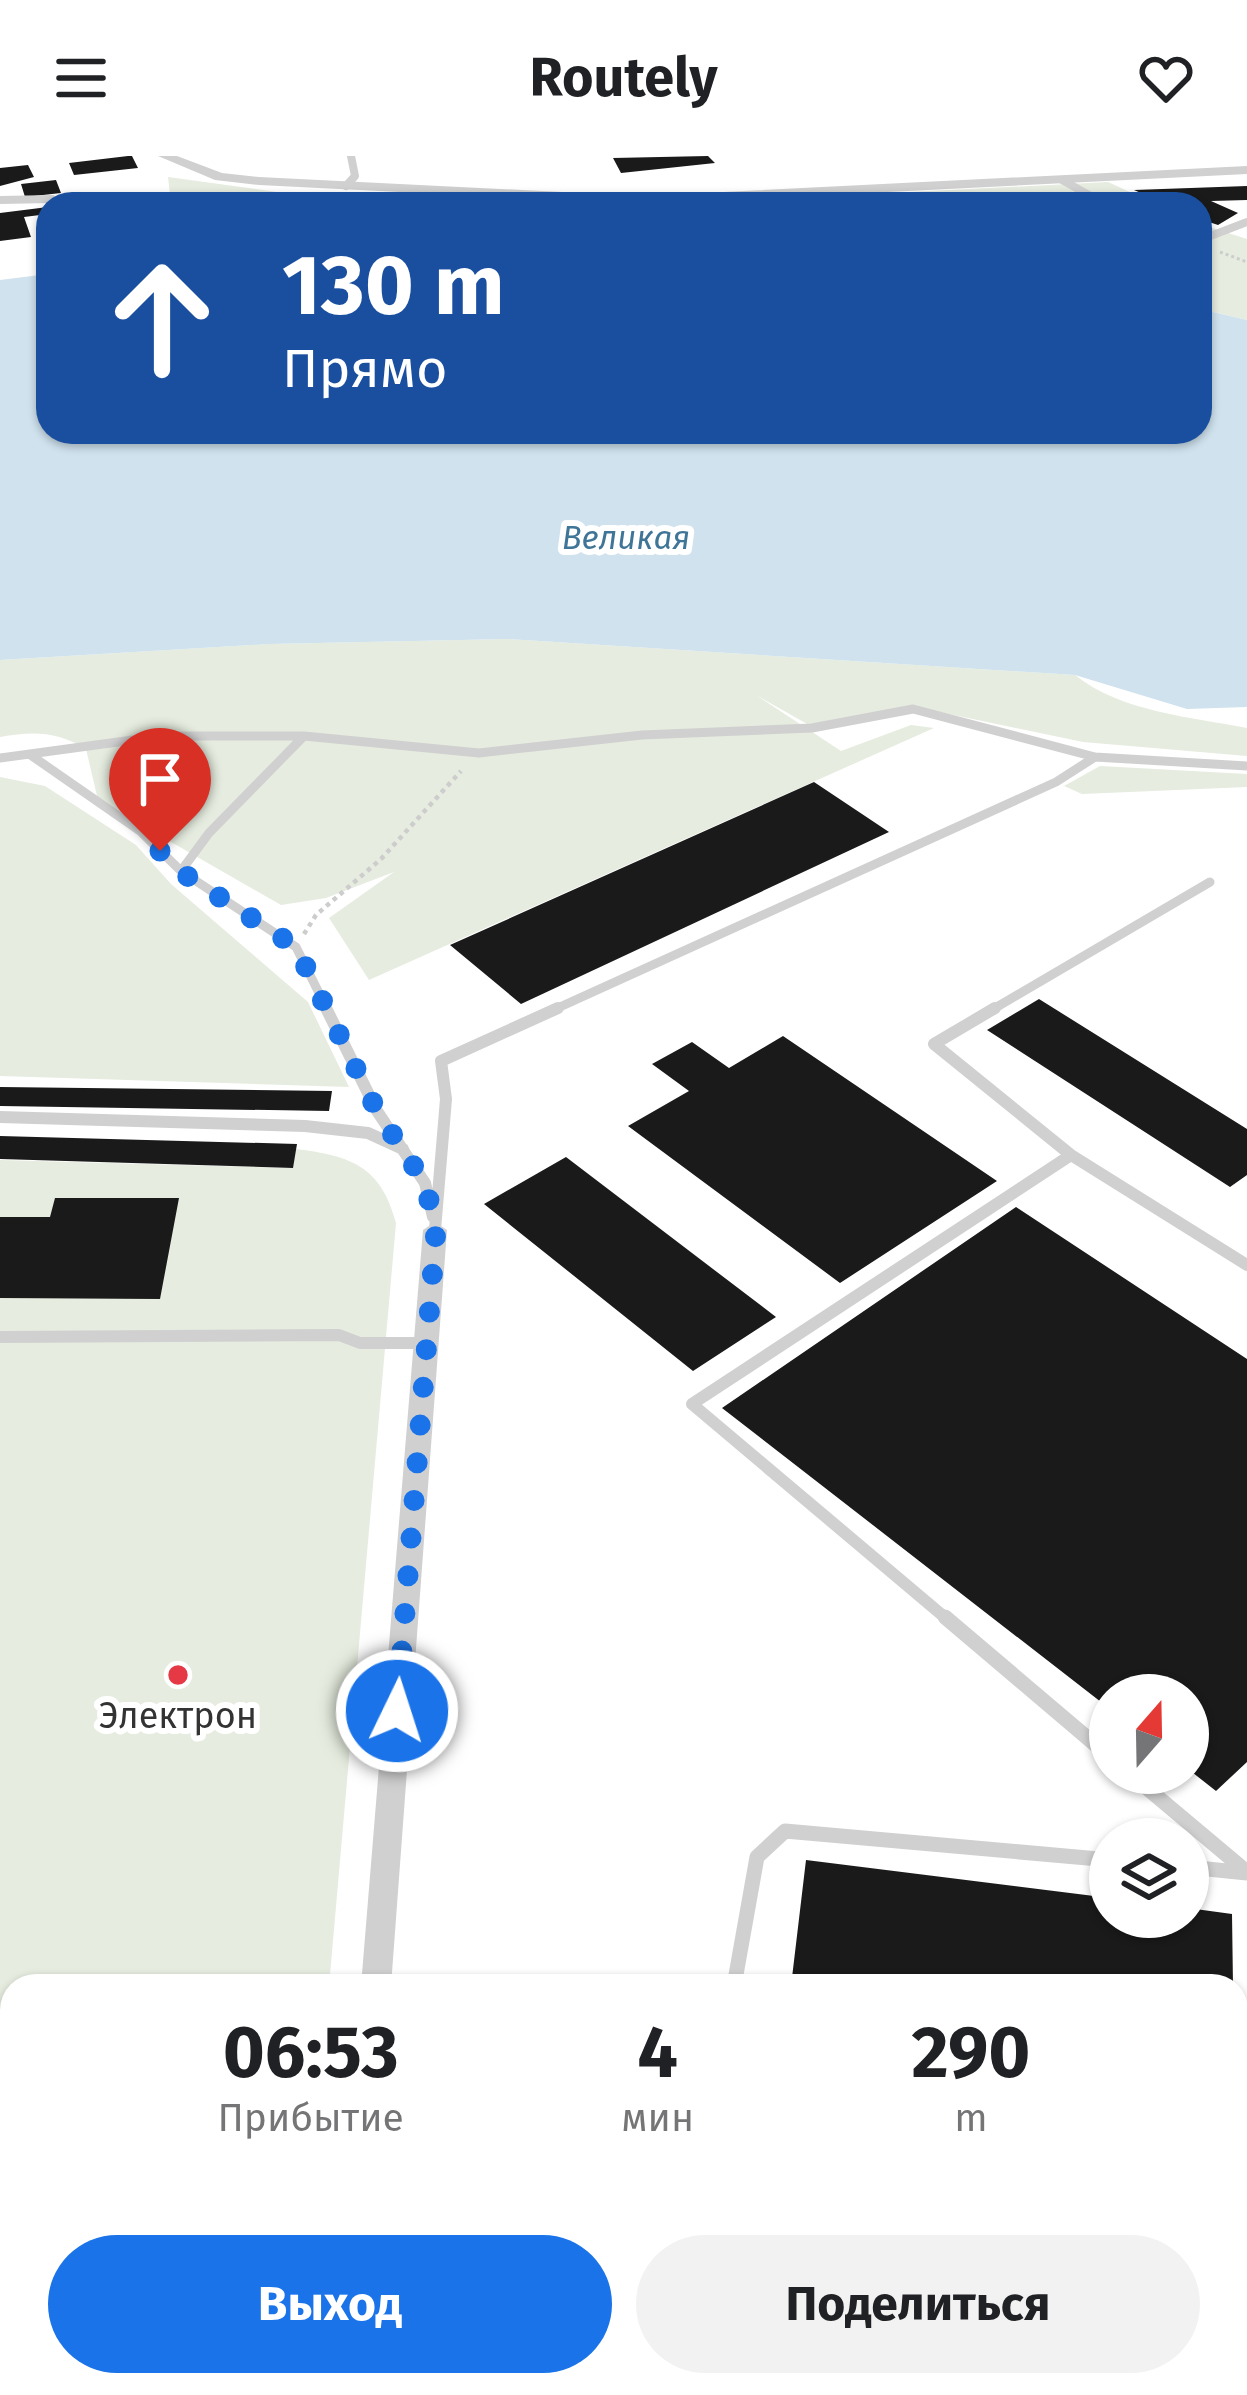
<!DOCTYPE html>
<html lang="ru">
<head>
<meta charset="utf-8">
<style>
  body { margin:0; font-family:"Fira Sans",sans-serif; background:#f2f2f2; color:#202124; height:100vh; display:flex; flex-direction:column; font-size:45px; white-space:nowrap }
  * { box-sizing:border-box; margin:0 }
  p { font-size:39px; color:#757577 }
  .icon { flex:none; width:66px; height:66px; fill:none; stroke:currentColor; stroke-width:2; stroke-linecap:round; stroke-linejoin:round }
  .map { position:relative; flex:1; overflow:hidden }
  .sheet { position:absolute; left:0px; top:1818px; width:1248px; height:423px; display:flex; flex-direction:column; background:#fff; border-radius:36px 36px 0 0; box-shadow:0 3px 9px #0004 }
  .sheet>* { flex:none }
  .banner { position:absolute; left:36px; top:36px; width:1176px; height:252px; border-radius:36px; box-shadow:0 3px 9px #0004; background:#1a4fa0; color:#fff; overflow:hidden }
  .needle { width:78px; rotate:20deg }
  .tools { position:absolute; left:1089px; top:1518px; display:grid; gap:24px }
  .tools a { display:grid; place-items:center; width:120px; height:120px; border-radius:50%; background:#fff; box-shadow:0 3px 9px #0004; font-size:60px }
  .pin { position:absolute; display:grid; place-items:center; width:102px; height:102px; color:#fff; margin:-123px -51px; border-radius:50% 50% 50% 0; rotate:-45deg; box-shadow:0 0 12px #0007 }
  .pin .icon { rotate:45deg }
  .me { position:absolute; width:132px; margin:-66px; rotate:4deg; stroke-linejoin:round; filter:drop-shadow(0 0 9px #0008) }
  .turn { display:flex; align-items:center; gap:42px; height:252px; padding:0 48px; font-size:54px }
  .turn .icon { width:156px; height:156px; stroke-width:2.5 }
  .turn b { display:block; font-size:84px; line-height:102px }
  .eta { display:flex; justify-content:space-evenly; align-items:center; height:204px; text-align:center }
  .eta b { font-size:72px; font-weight:700; line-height:84px }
  .cta { display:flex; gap:24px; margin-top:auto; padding:24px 48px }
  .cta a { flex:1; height:138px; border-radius:72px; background:#1a73e8; color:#fff; font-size:48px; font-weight:700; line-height:138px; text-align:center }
  .cta a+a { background:#f2f2f2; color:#202124 }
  header { display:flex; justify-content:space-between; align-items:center; height:156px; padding:0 48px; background:#fff; font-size:54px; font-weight:700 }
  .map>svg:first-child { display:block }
  .green { fill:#e6ecdf }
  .water { fill:#cfe2ee }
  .building { fill:#1a1a1a }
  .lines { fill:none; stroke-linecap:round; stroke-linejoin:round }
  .path-far2 { stroke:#cdcdcd; stroke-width:3; stroke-dasharray:3 3; stroke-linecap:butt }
  .path-far1 { stroke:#cdcdcd; stroke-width:4.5; stroke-dasharray:4.5 4.5; stroke-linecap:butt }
  .path { stroke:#cdcdcd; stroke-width:8; stroke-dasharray:8 8; stroke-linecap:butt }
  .lane-far3 { stroke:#d0d0d0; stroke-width:8 }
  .lane-far2 { stroke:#d0d0d0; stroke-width:9 }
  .lane-far1 { stroke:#d0d0d0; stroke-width:12 }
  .lane { stroke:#d0d0d0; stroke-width:15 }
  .street { fill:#d0d0d0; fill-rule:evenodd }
  .route { stroke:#1a73e8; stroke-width:21; stroke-dasharray:0 37.8 }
  .poi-dot { fill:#e63946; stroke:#fff; stroke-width:4.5 }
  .labels { text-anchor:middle; stroke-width:12; stroke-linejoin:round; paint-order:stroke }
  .far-water-label { font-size:33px; font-style:italic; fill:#3f7597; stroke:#fff }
  .poi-label { font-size:36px; fill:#333; stroke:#fff }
</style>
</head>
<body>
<header><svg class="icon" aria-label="menu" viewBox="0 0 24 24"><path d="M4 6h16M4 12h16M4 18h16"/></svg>Routely<svg class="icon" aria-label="heart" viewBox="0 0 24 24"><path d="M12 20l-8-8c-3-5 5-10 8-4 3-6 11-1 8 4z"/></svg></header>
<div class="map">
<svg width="1247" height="2239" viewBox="0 0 1247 2239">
  <rect width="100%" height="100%" fill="#fff"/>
  <path class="green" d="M168,21l109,15 328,12h-434z
    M1108,26l48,22h-485z
    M1200,68l47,15v81l-47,-11z
    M508,483l567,36c46,37 116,42 172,53v28l-164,-14 -172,-36 -102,19 -53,-30 85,56 70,-26 23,3 -565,252 -40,-62 65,-46 -68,26 -45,7 -183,-105 -12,-51c-29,-18 -53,-18 -86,-12v-77l270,-16z
    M1100,610l147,8v13l-165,7 -18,-8z
    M0,621l45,9 91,59 35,39 137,118 41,85 -349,-11z
    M296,993c55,7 85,17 100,74l-67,763h-317v399h282l-1,10h-293v-1235l292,8z"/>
  <path class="water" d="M48,118v158h1152v-123l47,11v387l-60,2 -112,-34 -567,-36 -238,5 -270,16v-380z"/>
  <path class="building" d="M128,0h4l6,12 -64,7 -5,-12z
    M708,0l7,7 -94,10 -8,-15z
    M28,9l6,12 -34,9v-18z
    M56,24l5,13 -36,4 -4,-13z
    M1247,30v14l-36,1 27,12 -20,12 -18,-6v-15h-34l-32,-14z
    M48,51v7l-24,3 7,20 -31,4v-28z
    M814,626l75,50 -368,172 -71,-59z
    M1039,843l208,130v46l-17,12 -243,-157z
    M783,880l214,145 -157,102 -212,-157 61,-35 -37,-27 40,-22 37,26z
    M0,931l332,4 -3,20 -329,-5z
    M0,980l297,8 -4,24 -293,-9z
    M566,1001l210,160 -83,54 -209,-167z
    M55,1042h124l-19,101 -160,-1v-81h50z
    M1016,1051l231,152v403l-31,29 -28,-22v-74h-78v14l-388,-301z
    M806,1704l304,38v19h78v-9l44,6 1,72h-442z"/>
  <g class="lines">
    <path class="path-far2" d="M1220,96l27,10"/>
    <path class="path-far1" d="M304,778l12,-19 65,-56 80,-88"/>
    <path class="path" d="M0,2237l12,-13"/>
    <path class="lane-far3" d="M1062,24l43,24
      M346,30l9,-10 -4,-20
      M0,44l52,-1
      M1200,84l47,-18"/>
    <path class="lane-far2" d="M32,600l108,75 41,40 115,76 32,64
      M0,602l162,-22h142l175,17 163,-18 170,-7 101,-19 182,48 152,9
      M181,715l28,-38 95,-97
      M551,855l505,-229 39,-25
      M990,855l220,-129"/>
    <path class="lane-far1" d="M326,852l51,103 48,72 8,34
      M995,852l-61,36 137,111
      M0,961l305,9 63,7 35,16
      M435,1074l11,-131 -5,-38 117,-53
      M0,1181l339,-2 21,8h65
      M948,1464l-256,-216 379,-249 176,110"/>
    <path class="lane" d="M945,1461l165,140
      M1129,1617l118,99
      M1188,1711l59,6
      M734,1830l23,-129 28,-26 325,29
      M660,2239l2,-10"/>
    <path class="street" d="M158,0h19l45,17 37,4 383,19 605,-30v8l-603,30 -385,-19 -44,-5z
      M435,1066l12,8 -56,756h-30l62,-756z
      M329,2229h34l-1,10h-34z"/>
  </g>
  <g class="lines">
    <path class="route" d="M160,695l21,21 115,75 81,164 48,72 11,47 -39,481"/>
  </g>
  <circle class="poi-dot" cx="178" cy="1519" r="12"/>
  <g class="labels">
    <g class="far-water-label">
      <text x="626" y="393">Великая</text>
    </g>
    <g class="poi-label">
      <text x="178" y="1572">Электрон</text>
    </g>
  </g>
</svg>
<div class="tools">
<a><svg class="needle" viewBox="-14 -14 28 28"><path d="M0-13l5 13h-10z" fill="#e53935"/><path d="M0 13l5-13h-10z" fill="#757577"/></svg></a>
<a><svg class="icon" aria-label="layers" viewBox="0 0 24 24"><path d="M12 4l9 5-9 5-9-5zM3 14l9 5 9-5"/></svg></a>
</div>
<div class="pin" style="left:160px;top:695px;background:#d93025"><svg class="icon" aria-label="arrive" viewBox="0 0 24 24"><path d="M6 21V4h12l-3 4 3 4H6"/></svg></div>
<svg class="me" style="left:397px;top:1555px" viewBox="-20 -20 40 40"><circle r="17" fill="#1a73e8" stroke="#fff" stroke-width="3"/><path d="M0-11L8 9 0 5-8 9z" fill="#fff"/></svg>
<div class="banner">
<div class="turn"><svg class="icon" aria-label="ahead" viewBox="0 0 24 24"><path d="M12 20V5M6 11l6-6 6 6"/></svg><div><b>130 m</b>Прямо</div></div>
</div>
<section class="sheet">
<div class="eta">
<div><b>06:53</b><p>Прибытие</p></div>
<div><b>4</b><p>мин</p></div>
<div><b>290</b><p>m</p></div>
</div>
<div class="cta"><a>Выход</a><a>Поделиться</a></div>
</section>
</div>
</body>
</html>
